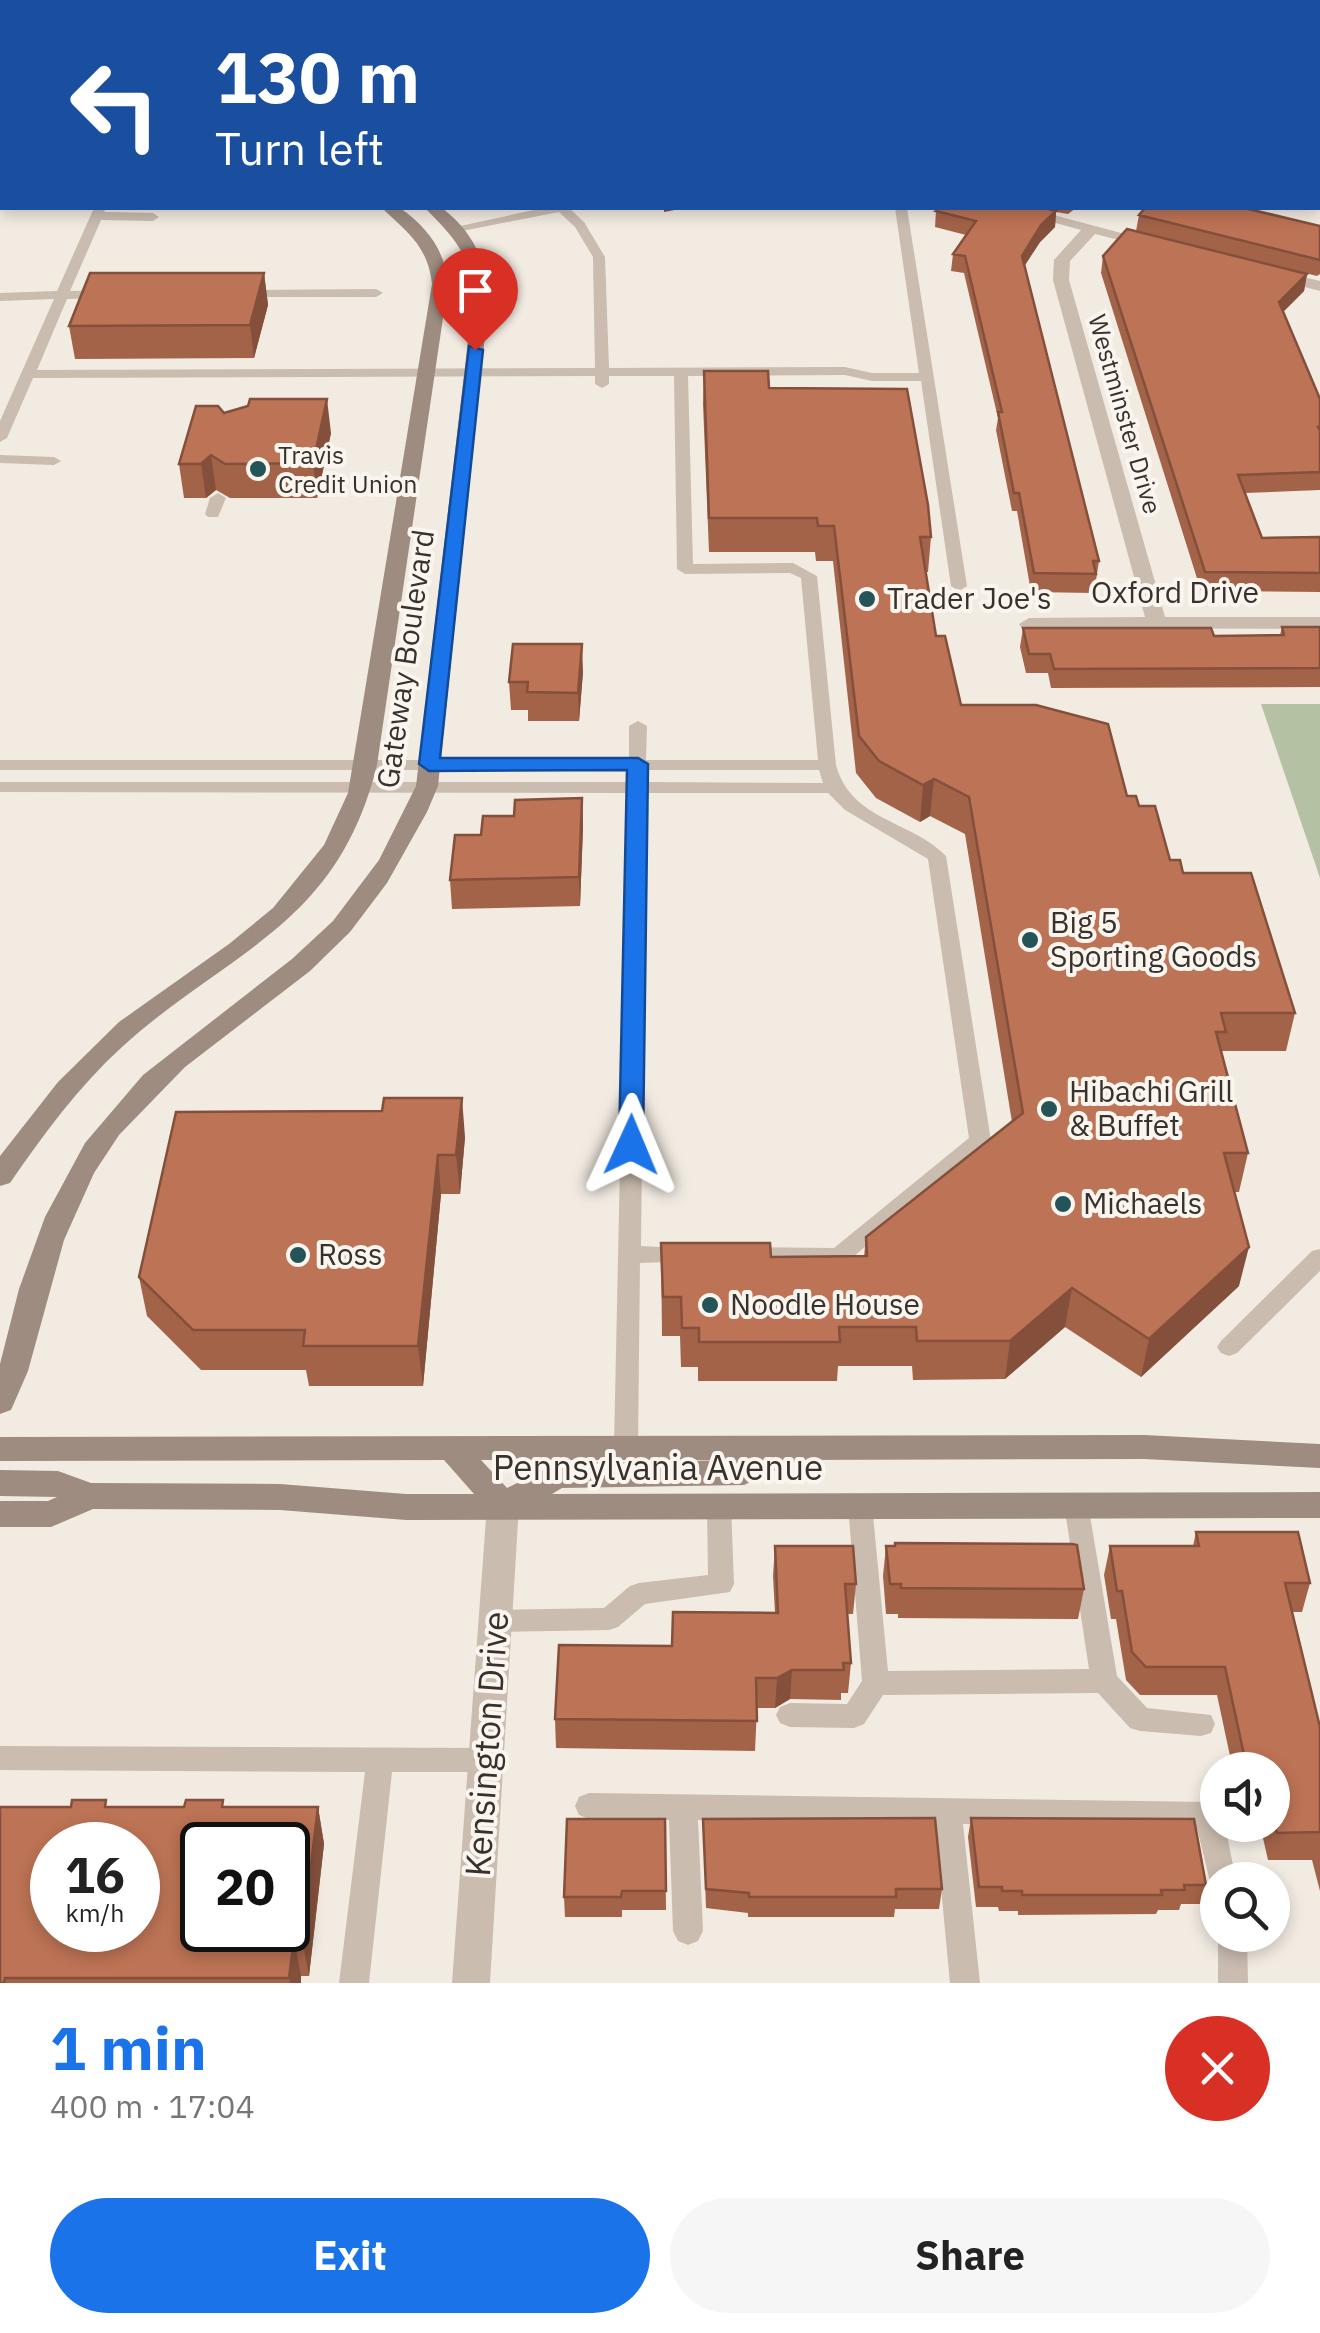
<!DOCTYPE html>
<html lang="en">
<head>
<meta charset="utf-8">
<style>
  body { margin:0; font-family:"IBM Plex Sans",sans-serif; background:#f6f6f6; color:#222; height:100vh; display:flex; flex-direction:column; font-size:38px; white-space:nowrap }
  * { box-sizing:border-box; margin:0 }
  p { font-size:32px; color:#767676 }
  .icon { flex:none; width:55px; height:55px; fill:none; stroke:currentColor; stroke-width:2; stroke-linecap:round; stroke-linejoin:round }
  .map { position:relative; height:1983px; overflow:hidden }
  .side { display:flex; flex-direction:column; background:#fff; flex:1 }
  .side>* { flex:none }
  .guide { position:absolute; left:0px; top:0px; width:1320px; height:210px; box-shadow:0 5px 15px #0003; background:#1a4fa0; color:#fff; overflow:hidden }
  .controls { position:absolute; left:1200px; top:1752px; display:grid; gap:20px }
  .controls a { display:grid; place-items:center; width:90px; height:90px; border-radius:50%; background:#fff; box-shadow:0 5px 15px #0003; font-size:50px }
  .speed { position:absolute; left:30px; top:1822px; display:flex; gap:20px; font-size:50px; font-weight:700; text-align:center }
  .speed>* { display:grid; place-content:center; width:130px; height:130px; border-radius:50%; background:#fff; box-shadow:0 5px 15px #0003; line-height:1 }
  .speed small { font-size:25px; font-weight:400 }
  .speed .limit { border:5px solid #111; border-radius:15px; background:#fff; color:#111 }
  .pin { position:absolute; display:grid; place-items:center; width:85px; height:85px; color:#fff; margin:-102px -42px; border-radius:50% 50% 50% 0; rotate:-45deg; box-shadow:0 0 10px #0007 }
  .pin .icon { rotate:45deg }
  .me { position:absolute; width:110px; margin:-55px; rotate:1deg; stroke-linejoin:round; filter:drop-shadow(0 0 8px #0008) }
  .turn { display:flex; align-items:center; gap:35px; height:210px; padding:0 50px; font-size:45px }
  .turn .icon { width:130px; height:130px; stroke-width:2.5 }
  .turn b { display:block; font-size:70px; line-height:85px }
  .round { display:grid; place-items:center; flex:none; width:105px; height:105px; border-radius:52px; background:#f6f6f6 }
  .overview { display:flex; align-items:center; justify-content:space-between; height:170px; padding:0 50px }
  h1 { font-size:60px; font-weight:700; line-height:75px; color:#1a73e8 }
  .button { display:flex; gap:20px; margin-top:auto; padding:20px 50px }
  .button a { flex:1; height:115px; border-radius:60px; background:#1a73e8; color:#fff; font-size:40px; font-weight:700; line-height:115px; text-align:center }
  .button a+a { background:#f6f6f6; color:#222 }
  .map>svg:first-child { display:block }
  .green { fill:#b5c1a3 }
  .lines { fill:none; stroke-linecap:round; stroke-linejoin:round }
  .lane { fill:#cabcaf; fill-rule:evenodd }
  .street { fill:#cabcaf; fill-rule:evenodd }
  .secondary { fill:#9e8c80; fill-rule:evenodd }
  .highway { fill:#5a4c44; fill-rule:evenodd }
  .wall { fill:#a36349 }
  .shaded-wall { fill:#84503c }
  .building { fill:#bd7355; stroke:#84503c; stroke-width:2.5; fill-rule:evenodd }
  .route { fill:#1a73e8; stroke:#114b97; stroke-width:2.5 }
  .poi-dot { fill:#245358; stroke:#faf5ef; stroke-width:4 }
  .labels { text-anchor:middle; stroke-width:8; stroke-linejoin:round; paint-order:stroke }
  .far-street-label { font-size:25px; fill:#39312c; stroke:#faf5ef }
  .far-poi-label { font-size:25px; fill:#39312c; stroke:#faf5ef; text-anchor:start }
  .street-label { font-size:30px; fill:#39312c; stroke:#faf5ef }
  .poi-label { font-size:30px; fill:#39312c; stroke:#faf5ef; text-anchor:start }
  .near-street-label { font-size:35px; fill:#39312c; stroke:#faf5ef }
</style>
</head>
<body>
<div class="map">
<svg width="1320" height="1983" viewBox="0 0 1320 1983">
  <rect width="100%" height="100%" fill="#f2ebe2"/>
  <path class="green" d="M1261,704h59v174z"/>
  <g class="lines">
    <path class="lane" d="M0,1l5,1 -3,6h-2z
      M0,118h2v7h-2z
      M94,208h12l-2,4 49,1 6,4 -6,4 -52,-1 -31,71 39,-1 7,4 -7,4 -42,1 -30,71 558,-2 -2,-111 -18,-30 -16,-15 -102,20 -6,-4 92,-20h26l15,14 21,35 4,111 236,-1 27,6h47l-24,-165h12l60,378 -8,5 -8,-5 -30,-205h-49l-27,-6 -157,1 5,188 100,-1 24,13 19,189c15,56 75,55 110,91l45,285 -144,121 -8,2 -101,-3 -3,-6 3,-6 8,-2 88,1 135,-110 -41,-279 -83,-49 -17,-17h-182l-5,453 54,3 3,6 -3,6 -55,2 -2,183 -3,7 -9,3 -9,-3 -3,-7 14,-653 -628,-1v-10h628v-12h-628v-10h629v-34l9,-5 9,5 -1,34h172l-17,-182 -11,-5 -105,1 -8,-5 -3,-193h-65v8l-7,4 -7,-4v-8l-562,2 -26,60 -7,4v-21l54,-122 -54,2v-8l57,-2zM646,770h173l4,13 -177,-1z
      M243,290l133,-1 7,4 -7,4h-138l-2,-3z
      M0,455l54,2 7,4 -7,4 -54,-2z
      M218,493l8,5 -8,19h-10l-3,-3 5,-16z
      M1320,1249v22l-83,82 -8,3 -8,-3 -4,-6 4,-6 91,-90z
      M1076,1494l9,3 3,7 29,172 30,32 64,7 4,9 -4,9 -10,3 -61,-5 -10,-3 -32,-35 -215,2 -19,29 -10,4 -64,-1 -10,-4 -4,-8 4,-8 10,-4 57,1 15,-23 -14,-176 3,-7 9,-3 9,3 3,7 16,166 201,-2 -25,-165 3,-7z
      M719,1495l9,3 3,7 3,79 -4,8 -85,12 -27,23 -9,3 -114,2 -9,-3 -4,-8 4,-8 9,-3 109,-2 26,-22 9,-3 69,-8 -1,-70 3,-7z
      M0,1746l486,2 10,3 4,9 -4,9 -10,3h-94l-23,211h-30l26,-211 -365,-2z
      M589,1793l620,9 9,3v20h7l11,55h-18v12l-6,-2 -15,-62 -234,-4 17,159h-30l-15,-159 -237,-4 5,111 -5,10 -10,4 -10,-4 -5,-10 -4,-111 -80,-1 -10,-4 -4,-9 4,-9z
      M1218,1935h29l1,48h-30z"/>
    <path class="street" d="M863,0h14l1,2h-14z
      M1318,49h2v8h-2z
      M1318,100h2v9h-2z
      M1002,208h25l132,35 -8,5 -56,-14 -25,27 -1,19 96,337h155v12l-298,-1 -3,-4 10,-6 116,-1 -92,-337 1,-20 27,-30z
      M1272,269l48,12v10l-54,-14 -2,-3z
      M503,1492l11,4 5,9 -29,478h-38l35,-478 5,-9z"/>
    <path class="secondary" d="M0,93h2v9h-2z
      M382,208h18c27,19 45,42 48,76l-71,481c-40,162 -147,184 -255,282 -44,40 -79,88 -112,136l-10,3v-30l58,-74 61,-60 110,-78 44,-36 51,-63 24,-52 84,-509c-4,-38 -25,-52 -50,-76z
      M425,208h17c34,26 45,56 46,98l-50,480 -11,26 -40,71 -37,49 -40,39 -125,96 -66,68 -25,38 -30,67 -36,131 -17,39 -11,4v-50l19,-75 26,-72 40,-74 58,-68 149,-116 41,-38 46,-61 37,-74 56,-480c-2,-53 -12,-62 -47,-98z
      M1144,1435l176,9v24l-176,-9 -346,1 -54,25 -182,3 -10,6 768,-2v26l-914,2 -126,-10 -187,-1 -42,18h-51v-26h48l9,-4 -57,-1v-26l58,1 33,12 189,1 126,10h68l-30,-34 -444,1v-24zM481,1460h261l-184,3 -51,25z"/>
    <path class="highway" d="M457,0h25l2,2h-25z
      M554,0h25l2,2h-25z
      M1318,169h2v11h-2z
      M1320,196v12h-2v-11z"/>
  </g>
  <path class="wall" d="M30,0h336l1,2h-305z
    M705,0h126l-1,2h-125z
    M1320,0v40h-2v-38z
    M1318,110l2,2v33l-2,-1z
    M941,208h135l-8,6 -12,-2 -1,15 -15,15 -16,24 75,295 -5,32 -63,-1 -14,-81h-5l-16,-81 2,-12 -34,-145 -13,-2 2,-17 13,-19 -31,-8 1,-16z
    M1139,215l181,11v48l-3,2 -181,-45z
    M1103,256l204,18 -3,17 -21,21 37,87v91l-75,3 17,45 58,-1v55l-119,-1 -100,-318z
    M264,273l4,32 -14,53 -179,1 -6,-33z
    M704,371l65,17 162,149 -3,35h-3l11,64 25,69 166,91 12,10 31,54 13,13 112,140 -9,38h-64v2l26,100 -9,39h-5l5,94 -98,91 -76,-50 -60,52 -92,1 -1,-14h-74l-1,15h-139v-14h-17l-1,-31h-18l-1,-93 110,14h93l2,-20 146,-115 -47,-288 -35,-18 -10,6 -44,-24 -20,-25 -23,-212h-17l-1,-9h-106l-6,-148z
    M224,413l107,20 -14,65h-87l-14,-8 -10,8h-22l-5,-34z
    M1282,627h38v60l-269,1 -3,-15h-22l-6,-26 3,-19 191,8 66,-1z
    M583,672l-4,49h-51v-11h-17l-2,-28z
    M582,798l1,29 -3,79 -128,3 -2,-29 31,-45 33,-19z
    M465,1137l-5,57h-19l-18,192h-114l-3,-16h-105l-54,-54 -8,-39z
    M1196,1532l114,51 -8,29h-10l28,115v164l-8,-31h-44l-8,-35h12v-55h-39l-16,-75h-77l-14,-15 -10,-61h-5l-7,-44 6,-29h83z
    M775,1546l81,38 -3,30h-6l4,49 -3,30h-7v7l-51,-1 -15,9h-18l-2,43 -199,-3 -1,-29 117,-73 103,-33 -2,-37z
    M886,1546l198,43 -6,30 -180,-1v-4h-12l-3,-38z
    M108,1807h210l6,37 -15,132h-8v7h-301z
    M971,1818l235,67 -6,19h-19l-2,6h-21l-2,4 -138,1v-4h-19l-1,-4h-22l-8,-70z
    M665,1819l1,91h-44v7h-57l-1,-20z
    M703,1819l239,70 -3,20h-44l-1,8h-146v-4l-42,-5z"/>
  <path class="shaded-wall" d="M331,0h35l1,2h-39z
    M664,208h21l-21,4z
    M1056,211l-1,16 -15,15 -20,31 2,-17 19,-31z
    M264,273l4,32 -14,53 -4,-33z
    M1307,274l-3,17 -28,28 3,-17z
    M327,399l4,34 -14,65 -4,-35z
    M211,455l5,35 -10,8 -5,-34z
    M582,644l1,28 -4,49 -1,-28z
    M934,779l-4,37 -10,6 3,-37z
    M582,798l1,29 -3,79 -1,-29z
    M462,1098l3,39 -5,57 -4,-39z
    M438,1155l3,39 -18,192 -5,-40z
    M1249,1247l-10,39 -98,91 8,-38z
    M1072,1288l-7,39 -60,52 5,-38z
    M792,1670l-2,29 -15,9 2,-30z
    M318,1807l6,37 -15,132 -7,-37z
    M294,1939l7,37v7h-11l-1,-5z"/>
  <path class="building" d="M172,0h159l-3,2h4h-147z
    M900,0h420v25h-2v-23h-422z
    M1318,110l2,2v17l-2,-1z
    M941,208h103l12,3 -15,14 -19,31 77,305h-6l3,13 -62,-1 -15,-80h-5l-16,-81h4l-37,-156 -12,-2 23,-33 -40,-10z
    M1145,208h99l76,18v34l-181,-45z
    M1127,229l180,45 -28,28 41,97v28h-2l2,4v41l-82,3 24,63 58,-1v36l-115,-1 -102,-316z
    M90,273h174l-14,52 -181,1z
    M704,371h64l1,17 138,1 21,116 3,32h-11l16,99h9l16,69h75l72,19 19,72h9l3,10h16l15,54h10l3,13h68l44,140h-74l5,19h-10l32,121h-24l25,94 -100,92 -77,-51 -62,53h-93l-1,-14h-77l1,15h-141v-14h-17l-1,-31h-18l-2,-54h109l1,14 96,-1 -1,-19 157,-124 -54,-316 -35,-18 -11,6 -44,-24 -20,-25 -25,-210h-16l-1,-8h-108z
    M250,399h77l-14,64 -88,1 -14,-9 -10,9h-22l17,-58h22l6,7 24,-7z
    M1282,627h38v41l-266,1 -4,-15h-21l-6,-26h188l3,8 70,-1z
    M513,644h69l-4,49 -51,-1 1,-10h-19z
    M582,798l-3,79 -129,3 5,-45h26l2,-19h31l1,-16z
    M384,1098h78l-6,57h-18l-20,191h-115l2,-16h-112l-54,-53 37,-165 206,-1z
    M1196,1532h102l12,51h-25l35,144v105l-43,1 -5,-19v-44h-9l-1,-6h-16l-21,-97h-79l-14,-15 -10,-61h-5l-7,-45h89z
    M895,1543l177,1 5,1 7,44 -183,-1v-4h-11l-4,-38h9z
    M775,1546h78l3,38h-11l6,79h-8l1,7h-52l-15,8h-21l1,43 -202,-2 4,-74 113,1 1,-34 105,1z
    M72,1800h34l-1,7h79l2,-7h37l-1,7h96l-16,132h-8l-5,39h-284l-1,5h-4v-176h71zM52,1845h86v85h-86zM202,1845h86v85h-86z
    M935,1818l7,71h-46v8h-147v-4l-43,-4 -3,-70z
    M971,1818l223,1 12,66h-22l1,5h-24l1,5h-140v-4h-20v-4h-23z
    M567,1819h98l1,72h-44l-1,6h-57z"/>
  <path class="route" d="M469,346l14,4 -43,408h198l10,6 -5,381 -12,9 -12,-9 8,-375 -198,1 -10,-7z"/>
  <g class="poi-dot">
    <circle cx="258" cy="469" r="10"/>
    <circle cx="867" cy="599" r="10"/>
    <circle cx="1030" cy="940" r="10"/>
    <circle cx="1049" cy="1109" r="10"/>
    <circle cx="1063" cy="1204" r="10"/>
    <circle cx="298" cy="1255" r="10"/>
    <circle cx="710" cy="1305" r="10"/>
  </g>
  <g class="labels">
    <g class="far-street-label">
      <text transform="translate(1125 414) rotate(74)" y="9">Westminster Drive</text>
    </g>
    <g class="far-poi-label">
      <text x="278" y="464">Travis<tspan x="278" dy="29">Credit Union</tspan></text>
    </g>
    <g class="street-label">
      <text x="1175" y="603">Oxford Drive</text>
      <text transform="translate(406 659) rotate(-82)" y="10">Gateway Boulevard</text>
    </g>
    <g class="poi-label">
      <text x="887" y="609">Trader Joe's</text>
      <text x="1050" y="933">Big 5<tspan x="1050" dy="34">Sporting Goods</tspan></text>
      <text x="1069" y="1102">Hibachi Grill<tspan x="1069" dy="34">&amp; Buffet</tspan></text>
      <text x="1083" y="1214">Michaels</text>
      <text x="318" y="1265">Ross</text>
      <text x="730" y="1315">Noodle House</text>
    </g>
    <g class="near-street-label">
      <text x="658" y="1480">Pennsylvania Avenue</text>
      <text transform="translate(487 1744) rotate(-86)" y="12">Kensington Drive</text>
    </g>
  </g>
</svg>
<div class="controls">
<a><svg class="icon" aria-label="sound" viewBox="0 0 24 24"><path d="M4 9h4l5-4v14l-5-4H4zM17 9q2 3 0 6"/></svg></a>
<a><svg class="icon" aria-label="search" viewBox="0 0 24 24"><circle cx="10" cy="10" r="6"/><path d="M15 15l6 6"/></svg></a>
</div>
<div class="speed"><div>16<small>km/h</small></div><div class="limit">20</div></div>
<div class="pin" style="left:475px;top:350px;background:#d93025"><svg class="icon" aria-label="arrive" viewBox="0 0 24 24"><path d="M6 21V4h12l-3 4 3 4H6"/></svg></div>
<svg class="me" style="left:631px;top:1145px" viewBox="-20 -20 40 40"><path d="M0-17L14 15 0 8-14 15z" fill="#1a73e8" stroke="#fff" stroke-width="4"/></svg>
<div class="guide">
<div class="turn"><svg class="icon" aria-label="left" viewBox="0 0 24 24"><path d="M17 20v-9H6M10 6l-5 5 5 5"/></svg><div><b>130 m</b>Turn left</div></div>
</div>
</div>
<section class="side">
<div class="overview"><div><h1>1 min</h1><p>400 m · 17:04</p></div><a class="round" style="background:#d93025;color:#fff"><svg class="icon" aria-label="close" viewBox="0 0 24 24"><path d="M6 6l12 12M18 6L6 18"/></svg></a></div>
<div class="button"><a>Exit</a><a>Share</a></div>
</section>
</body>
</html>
